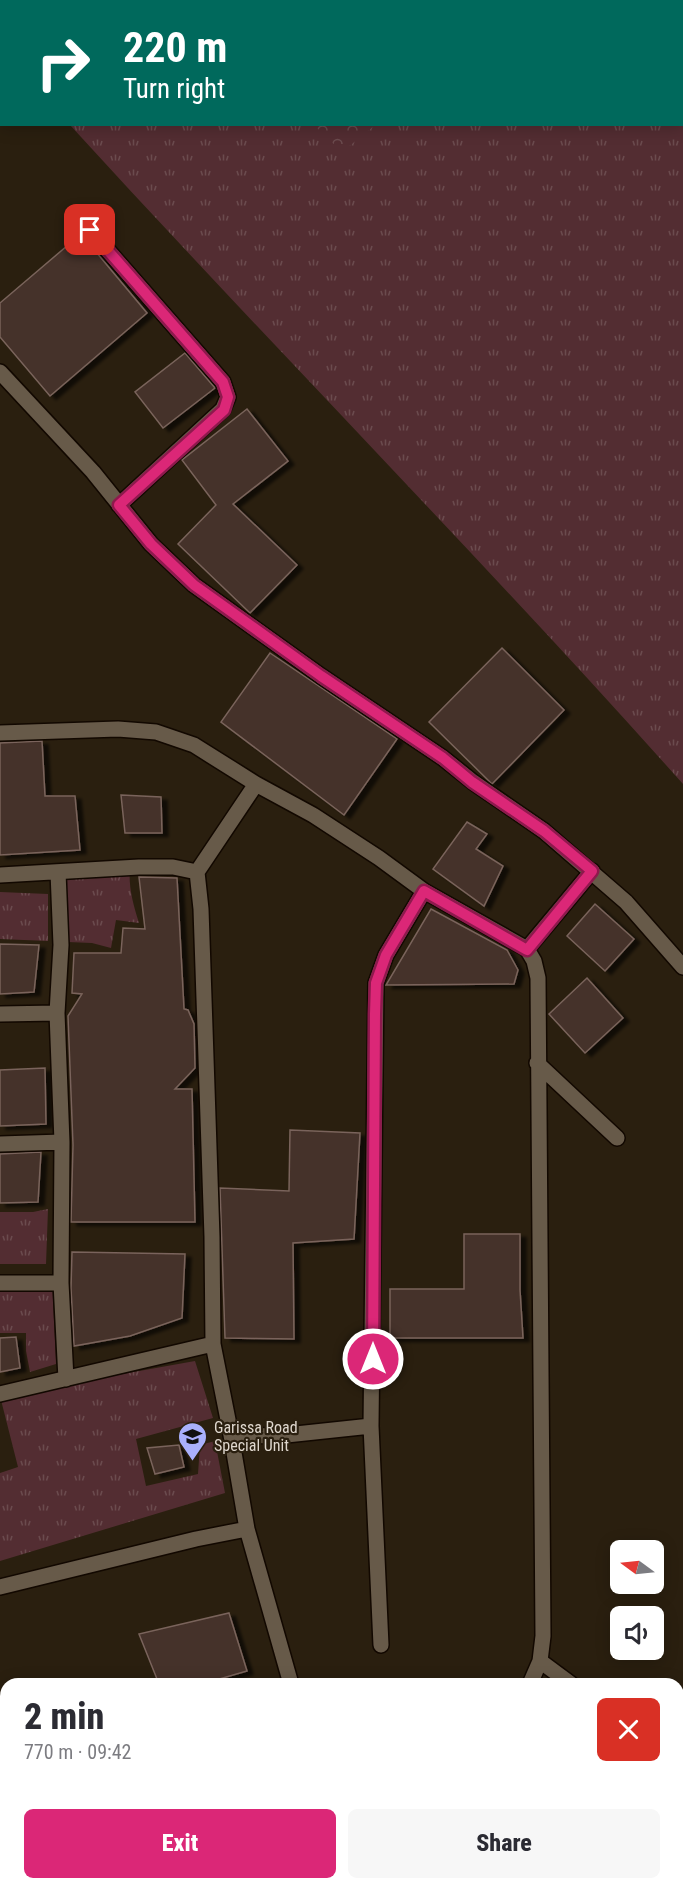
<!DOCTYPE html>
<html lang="en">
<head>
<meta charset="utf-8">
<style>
  body { margin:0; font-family:"Roboto Condensed",sans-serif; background:#f7f7f7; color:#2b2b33; height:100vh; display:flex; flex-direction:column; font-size:22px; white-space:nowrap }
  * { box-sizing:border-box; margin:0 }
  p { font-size:20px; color:#7c7c81 }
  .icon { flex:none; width:33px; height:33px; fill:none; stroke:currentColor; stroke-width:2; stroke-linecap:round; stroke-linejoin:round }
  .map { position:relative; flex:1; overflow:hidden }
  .panel { position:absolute; left:0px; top:1678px; width:684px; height:212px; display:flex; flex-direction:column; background:#fff; border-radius:18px 18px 0 0; box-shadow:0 3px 15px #0003 }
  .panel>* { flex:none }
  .banner { position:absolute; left:0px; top:0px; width:684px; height:126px; box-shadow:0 3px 15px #0003; background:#00695c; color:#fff; overflow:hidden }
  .needle { width:39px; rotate:285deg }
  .tools { position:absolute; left:610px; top:1540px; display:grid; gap:12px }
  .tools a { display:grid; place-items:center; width:54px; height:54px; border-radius:9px; background:#fff; box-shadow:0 3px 15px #0003; font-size:30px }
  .pin { position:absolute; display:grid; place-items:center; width:51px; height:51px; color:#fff; margin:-26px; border-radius:12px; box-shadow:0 3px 9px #0006 }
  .me { position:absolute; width:66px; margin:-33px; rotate:0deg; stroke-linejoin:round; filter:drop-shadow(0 0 4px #0008) }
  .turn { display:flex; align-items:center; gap:21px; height:126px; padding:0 24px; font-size:27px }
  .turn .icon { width:78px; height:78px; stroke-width:2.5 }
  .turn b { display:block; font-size:42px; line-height:51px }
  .round { display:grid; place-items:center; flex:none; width:63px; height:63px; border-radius:9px; background:#f7f7f7 }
  .overview { display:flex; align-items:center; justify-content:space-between; height:102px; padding:0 24px }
  h1 { font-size:36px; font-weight:800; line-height:45px }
  .primary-button { display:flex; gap:12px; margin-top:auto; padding:12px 24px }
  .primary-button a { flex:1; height:69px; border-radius:9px; background:#db2777; color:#fff; font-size:24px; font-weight:800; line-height:69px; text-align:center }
  .primary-button a+a { background:#f7f7f7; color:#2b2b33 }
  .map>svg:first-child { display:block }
  .grass { fill:url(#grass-tufts) }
  .park { fill:url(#park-crowns) }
  .building { fill:#443129; stroke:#7a645b; stroke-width:1.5; filter:url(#shadow) }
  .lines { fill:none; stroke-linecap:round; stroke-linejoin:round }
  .minor-casing { stroke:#120800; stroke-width:18 }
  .minor { stroke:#675a49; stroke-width:15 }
  .route-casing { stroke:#8e194d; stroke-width:15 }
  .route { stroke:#db2777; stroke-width:10 }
  .labels { text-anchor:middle; stroke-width:4.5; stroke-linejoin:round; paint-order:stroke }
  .poi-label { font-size:16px; fill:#dfd7ce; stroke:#2a1f0f; text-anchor:start }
</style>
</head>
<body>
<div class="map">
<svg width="683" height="1889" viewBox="0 0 683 1889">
  <defs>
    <pattern id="grass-tufts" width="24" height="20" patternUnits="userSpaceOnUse" patternTransform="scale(1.5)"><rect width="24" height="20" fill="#532d32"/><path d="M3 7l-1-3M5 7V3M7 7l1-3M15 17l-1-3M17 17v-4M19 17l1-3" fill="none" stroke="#6b4b4e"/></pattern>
    <pattern id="park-crowns" width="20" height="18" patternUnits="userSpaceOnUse" patternTransform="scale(1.5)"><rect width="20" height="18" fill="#532d32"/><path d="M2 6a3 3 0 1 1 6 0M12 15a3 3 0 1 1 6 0" fill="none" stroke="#6b4b4e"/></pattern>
    <filter id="shadow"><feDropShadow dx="6" dy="3.5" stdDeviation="1.5" flood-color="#0009"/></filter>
  </defs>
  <rect width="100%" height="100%" fill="#2a1f0f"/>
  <path class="grass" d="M0,0h683v784c-200,-224 -411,-438 -613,-659l612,-1v-122h-680l-1,48z
    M131,859c-4,23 1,42 8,64l-23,-3 -5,28 -19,-5 -24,-1 -6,-72z
    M0,892l48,2v47l-48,-2z
    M48,1209l-2,55h-46v-52h33z
    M52,1279l4,85 -26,8 -4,-21v-18h-26v-51z
    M195,1361l18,57 -77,21 10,47 52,-12 2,-29 15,-4 10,52 -225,68v-88l18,-6 -18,-71z"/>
  <path class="park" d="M189,0h333l-1,2z
    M314,125h61l-33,27z"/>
  <path class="building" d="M81,234l66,79 -97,83 -50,-59v-34z
    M185,353l30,35 -52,40 -28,-36z
    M247,409l41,52 -55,43 64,61 -47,48 -72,-69 38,-39 -34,-45z
    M502,648l62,62 -72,74 -63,-62z
    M270,653l127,86 -53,76 -123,-93z
    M42,741l3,55h30l5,54 -80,5v-112z
    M121,795l40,2 1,36h-37z
    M467,822l20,12 -11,15 27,17 -19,40 -51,-37z
    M139,877l38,1 7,131 4,1 6,14 1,44 -20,21h17l3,133h-124l2,-77 -5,-129 14,-22 -10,-1 2,-40h47l2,-25 22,1z
    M595,904l39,35 -29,32 -38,-35z
    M431,909l76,41 11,20 -4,14 -128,1z
    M0,944l39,1 -5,47 -34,2z
    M587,978l36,40 -38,35 -36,-39z
    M45,1068l1,56 -46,2v-56z
    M290,1130l70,3 -6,106 -61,4 1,96 -69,-1 -5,-150 69,3z
    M41,1152l-3,50 -38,1v-49z
    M464,1234h56v56l3,48h-133v-49h74z
    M72,1252l113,2 -3,64 -52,18 -56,10 -3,-58z
    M16,1337l4,31 -20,4v-34z
    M179,1445l5,22 -29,7 -8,-26z
    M229,1613l18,58 -45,13h-43l-20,-50z"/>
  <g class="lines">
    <defs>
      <path id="minor" d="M90,230l133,152 5,15 -5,12 -104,96
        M0,372l93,100 58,72 43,41 127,91 122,82 30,24 71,49 82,71 57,65
        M0,733l118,-4 38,3 38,13 62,39 57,31 66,43 45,33 103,58 7,12 4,17 5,658 -3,25 -10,23
        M256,784l-59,88 4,37 11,328 1,107 18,91 16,94 44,155
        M0,875l139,-8h34l24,5
        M527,949l65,-78
        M57,1013l5,129
        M0,1014l57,-1 4,-68 -3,-73
        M537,1063l80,75
        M0,1144l62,-2 -1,141 5,96
        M0,1283h61
        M0,1394l213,-50
        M371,1426l10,219
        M231,1435l46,1 94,-10 5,-443 10,-28 38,-64
        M0,1587l196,-48 51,-10
        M540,1661l31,23
        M0,1769l6,-2
        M41,1889l24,-5
        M137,1889l6,-5
        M272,1889l6,-5
        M392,1889v-5
        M564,1889l3,-5"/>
    </defs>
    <use href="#minor" class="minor-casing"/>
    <use href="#minor" class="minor"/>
  </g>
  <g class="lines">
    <defs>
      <path id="route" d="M90,230l133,152 5,15 -4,13 -105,95 32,39 43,41 127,91 122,82 29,24 72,49 48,40 -65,79 -103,-59 -38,64 -10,28 -1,31 -2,345"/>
    </defs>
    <use href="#route" class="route-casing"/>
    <use href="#route" class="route"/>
  </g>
  <defs>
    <symbol id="school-pin" viewBox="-11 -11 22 30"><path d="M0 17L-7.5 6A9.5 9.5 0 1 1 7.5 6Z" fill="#a9b0fc" stroke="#2a1f0f"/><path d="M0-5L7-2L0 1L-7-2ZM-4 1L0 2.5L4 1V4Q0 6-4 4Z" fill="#111"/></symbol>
  </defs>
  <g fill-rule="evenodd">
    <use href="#school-pin" x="176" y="1420" width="33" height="45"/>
  </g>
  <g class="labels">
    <g class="poi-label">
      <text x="214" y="1433">Garissa Road<tspan x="214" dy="18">Special Unit</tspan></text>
    </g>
  </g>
</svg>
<div class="tools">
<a><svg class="needle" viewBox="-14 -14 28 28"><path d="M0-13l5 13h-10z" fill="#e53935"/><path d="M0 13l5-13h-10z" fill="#7c7c81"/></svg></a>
<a><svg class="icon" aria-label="sound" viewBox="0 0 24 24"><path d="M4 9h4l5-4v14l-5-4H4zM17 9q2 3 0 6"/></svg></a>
</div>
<div class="pin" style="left:90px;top:230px;background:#d93025"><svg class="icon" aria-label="arrive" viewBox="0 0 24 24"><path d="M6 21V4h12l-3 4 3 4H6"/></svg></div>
<svg class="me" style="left:373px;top:1359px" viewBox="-20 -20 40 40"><circle r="17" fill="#db2777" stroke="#fff" stroke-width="3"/><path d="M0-11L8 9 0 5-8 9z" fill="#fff"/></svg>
<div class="banner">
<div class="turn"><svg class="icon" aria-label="right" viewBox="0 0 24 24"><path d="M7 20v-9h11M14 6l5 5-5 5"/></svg><div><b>220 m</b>Turn right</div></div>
</div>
<section class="panel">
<div class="overview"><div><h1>2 min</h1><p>770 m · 09:42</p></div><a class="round" style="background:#d93025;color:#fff"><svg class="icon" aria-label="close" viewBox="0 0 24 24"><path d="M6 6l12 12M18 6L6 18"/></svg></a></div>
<div class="primary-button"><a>Exit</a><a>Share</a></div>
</section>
</div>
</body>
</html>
